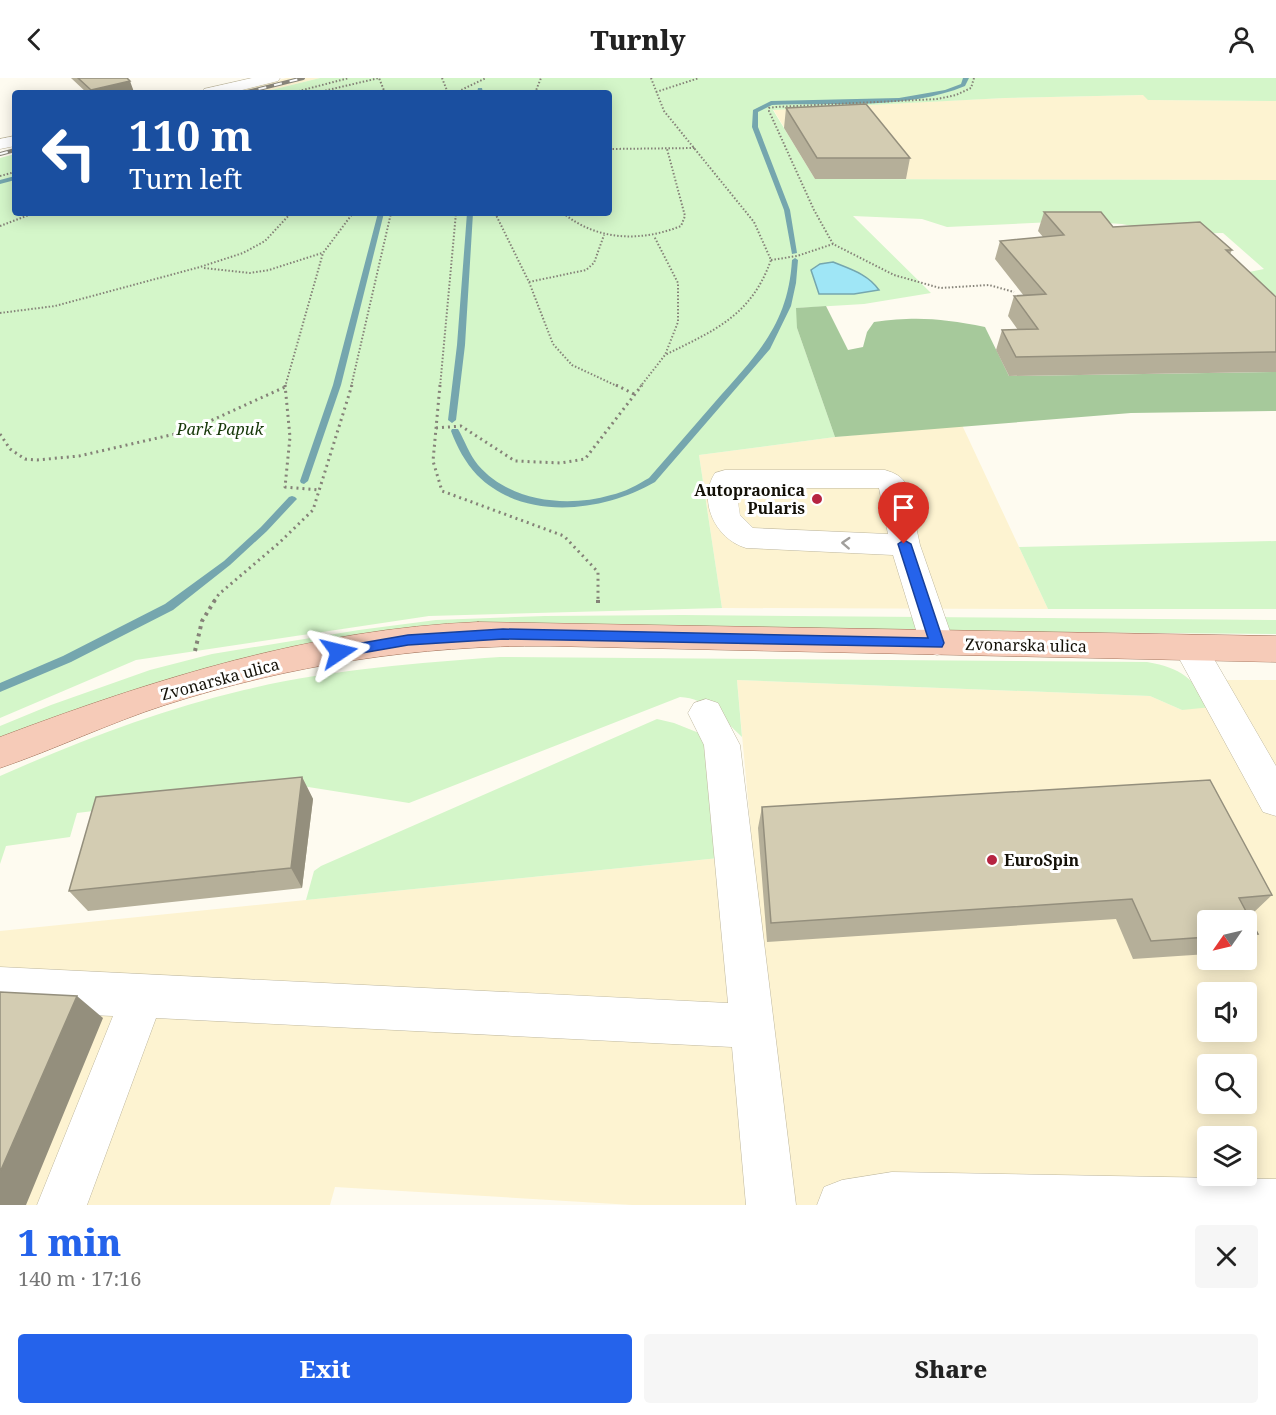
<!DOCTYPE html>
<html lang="en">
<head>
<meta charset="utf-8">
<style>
  body { margin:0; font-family:"Noto Serif",serif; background:#f6f6f6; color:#222; height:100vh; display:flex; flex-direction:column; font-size:22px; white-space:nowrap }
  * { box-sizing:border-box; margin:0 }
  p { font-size:20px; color:#767676 }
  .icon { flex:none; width:33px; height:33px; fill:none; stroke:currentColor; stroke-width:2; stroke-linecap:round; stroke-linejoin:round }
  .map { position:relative; height:1127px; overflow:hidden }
  .side { display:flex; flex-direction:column; background:#fff; flex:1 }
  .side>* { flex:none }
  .top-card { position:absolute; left:12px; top:12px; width:600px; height:126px; border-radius:6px; box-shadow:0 3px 15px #0003; background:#1a4fa0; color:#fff; overflow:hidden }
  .needle { width:39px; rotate:236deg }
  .fabs { position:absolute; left:1197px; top:832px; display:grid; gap:12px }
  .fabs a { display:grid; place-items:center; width:60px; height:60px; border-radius:6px; background:#fff; box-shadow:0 3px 15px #0003; font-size:30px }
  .pin { position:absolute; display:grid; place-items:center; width:51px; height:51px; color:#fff; margin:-62px -26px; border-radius:50% 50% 50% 0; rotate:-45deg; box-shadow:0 0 6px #0007 }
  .pin .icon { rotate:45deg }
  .me { position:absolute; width:66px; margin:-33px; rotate:80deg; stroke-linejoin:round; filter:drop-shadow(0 0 4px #0008) }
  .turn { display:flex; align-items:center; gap:21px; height:126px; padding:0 18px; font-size:27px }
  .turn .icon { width:78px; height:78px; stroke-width:2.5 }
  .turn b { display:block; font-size:42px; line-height:51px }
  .round { display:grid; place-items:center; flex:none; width:63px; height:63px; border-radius:6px; background:#f6f6f6 }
  .overview { display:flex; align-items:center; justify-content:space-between; height:102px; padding:0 18px }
  h1 { font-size:36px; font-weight:800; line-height:45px; color:#2563eb }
  .button { display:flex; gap:12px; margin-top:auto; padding:12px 18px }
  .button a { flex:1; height:69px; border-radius:6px; background:#2563eb; color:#fff; font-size:24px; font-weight:800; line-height:69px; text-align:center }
  .button a+a { background:#f6f6f6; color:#222 }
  header { display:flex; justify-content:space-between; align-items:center; height:78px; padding:0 18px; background:#fff; font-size:27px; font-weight:800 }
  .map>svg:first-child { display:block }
  .built { fill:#fdf3d1; fill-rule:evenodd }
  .green { fill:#d4f6c9 }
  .forest { fill:#a6c99b }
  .water { fill:#9fe6f6; stroke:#75a6ae; stroke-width:1.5 }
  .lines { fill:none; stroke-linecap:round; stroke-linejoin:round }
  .stream { fill:#75a6ae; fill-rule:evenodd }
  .minor-casing { stroke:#beb79e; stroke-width:1 }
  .major-casing { stroke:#a3735b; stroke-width:1 }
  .path-far2 { stroke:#858278; stroke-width:2; stroke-dasharray:1.5 2; stroke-linecap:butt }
  .path-far1 { stroke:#858278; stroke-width:3; stroke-dasharray:2 4; stroke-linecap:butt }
  .path { stroke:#858278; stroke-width:4; stroke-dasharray:3 4.5; stroke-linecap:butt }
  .minor { fill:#fff; fill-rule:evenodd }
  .major { fill:#f6cbb8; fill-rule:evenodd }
  .rail-casing { stroke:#89867c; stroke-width:4 }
  .rail { stroke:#fff; stroke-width:2; stroke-dasharray:8; stroke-linecap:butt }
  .wall { fill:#b5af99 }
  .shaded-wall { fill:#948f7d }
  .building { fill:#d3ccb2; stroke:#948f7d; stroke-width:1.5 }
  .oneway { stroke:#a19f9c }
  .route { fill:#2563eb; stroke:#184099; stroke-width:1.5 }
  .poi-dot { fill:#b62441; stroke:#fff; stroke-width:2 }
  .labels { text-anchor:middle; stroke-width:6; stroke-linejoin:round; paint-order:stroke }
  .park-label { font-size:16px; font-style:italic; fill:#153707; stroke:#fff }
  .poi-label { font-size:16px; font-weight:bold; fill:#131007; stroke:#fff; text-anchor:end }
  .street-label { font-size:16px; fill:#131007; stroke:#fff }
</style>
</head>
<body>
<header><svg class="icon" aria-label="back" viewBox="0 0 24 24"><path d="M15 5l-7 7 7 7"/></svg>Turnly<svg class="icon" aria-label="person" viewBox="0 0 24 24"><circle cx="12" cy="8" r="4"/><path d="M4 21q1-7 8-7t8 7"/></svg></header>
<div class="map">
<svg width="1276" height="1127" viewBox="0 0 1276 1127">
  <rect width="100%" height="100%" fill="#fefbf0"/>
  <path class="built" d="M287,0h33l-61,15h-32z
    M1144,17l5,5 127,1v79l-461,-1 -42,-70 232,-11z
    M962,347l86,184 -326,-1 -23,-153 136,-18z
    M737,602l413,16 32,14 11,-30h83v525h-491zM1208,843h38v39h-38zM1208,915h38v39h-38zM1208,987h38v39h-38zM1208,1059h38v39h-38z
    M719,780l30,347h-117l-297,-18 -5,18h-330v-274z"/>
  <path class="green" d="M320,0h956v23l-128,-1 -5,-5 -138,3 -232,12 42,69 461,1v116l-27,-24 15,-3 -41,-36 -52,1 -49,-10 -47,-3 -128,6 -25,-8 -69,-3 78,77 -67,11 -67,4v20l38,109 -136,18 23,153 -293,8 -293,44 -136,58v-560l15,-4v59h594v-120h-350z
    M1276,463v68h-228l-29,-62z
    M682,537l594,5v14l-446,-4 -563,24 -101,26 -166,57v-11l51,-21 99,-35 62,-16 147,-24 77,-10 109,-4z
    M500,579l647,5c36,6 45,17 65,45l-30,3 -32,-14 -413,-16 5,57c-19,-18 -35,-39 -62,-40l-271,106 -107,-17 -225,27 -7,24 -64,9 -6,18v-88c79,-35 160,-66 244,-86 83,-20 171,-27 256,-33z
    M657,641l17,4 30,12 15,123 -413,42 8,-29 7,-5z"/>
  <path class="forest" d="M826,228l22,44 15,-3 4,-15 7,-10c44,-6 69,-3 111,5l24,49 267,-4v39l-145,2 -296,24 -38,-109 -1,-20z"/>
  <path class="water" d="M833,184c17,7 35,12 46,28l-25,4h-35l-8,-24 9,-6z"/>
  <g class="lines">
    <path class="stream" d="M963,0h6l-4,8c-58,24 -131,16 -193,19l-14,7v15l32,83 7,43 -5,1 -8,-44 -32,-83 1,-17 18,-9 128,-3 46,-8 16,-6z
      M478,10h4l1,5h-6z
      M15,98v4l-15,4v-4z
      M378,135h6l-43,172 -33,96 -4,3 -3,-1 -1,-2 33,-96z
      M467,135h6l-8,132 -9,75 -4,3 -4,-3 9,-75z
      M795,180l3,2 -2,23 -5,23 -21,43 -115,133c-52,30 -131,40 -178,-7 -12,-13 -20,-28 -26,-44l1,-2h6c7,12 11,25 20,36 32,37 89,43 133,30 14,-3 26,-10 38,-17 22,-25 44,-51 66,-76 41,-47 73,-76 77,-142z
      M292,418l3,1 2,2 -2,2 -28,30 -37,34 -57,45 -102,52 -71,30v-9l63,-27 102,-52 59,-43 37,-34 28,-30z"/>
    <defs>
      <path id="minor" d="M252,0h28l-2,3 -48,12h-28l2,-4z
        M15,58v10l-15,3v-10z
        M725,392h160c10,3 16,6 22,15l13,60 34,98 -5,9 -12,3 -12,-3 -5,-9 -27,-88 -147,-7c-31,-9 -49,-48 -31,-75zM736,410h143l9,46 -135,-6 -13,-13z
        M1191,558l12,4 73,126v50l-13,-4 -89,-163 5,-9z
        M706,621l12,4 22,42 56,460h-50l-14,-158 -576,-29 -69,187h-50l76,-189 -113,-5v-44l728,36 -24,-258 -16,-32 6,-10z
        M892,1094l384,7v26h-459l7,-18 18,-7z"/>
      <path id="major" d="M478,544l798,14v26l-727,-16c-130,-1 -260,19 -384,59 -56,18 -109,44 -165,63v-31c154,-58 312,-108 478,-115z"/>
    </defs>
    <use href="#minor" class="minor-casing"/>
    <use href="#major" class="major-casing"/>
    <path class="path-far2" d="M442,0l6,15
      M651,0l13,33 90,111 17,38c-20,56 -56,70 -106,95
      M974,0l-3,10 -15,7 -19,4 -161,8 -7,1v3l45,99 19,34 61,31 46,13 49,-3 25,7
      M295,14l54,-14
      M656,14l43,-14
      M315,15l64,-15 6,15
      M455,15l31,-15
      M535,15l6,-15
      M609,71l86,-1
      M0,98l15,-4
      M495,135l34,69 24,62 19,21 47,22
      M563,135c34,28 78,29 118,13l4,-10 -18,-67
      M0,148l34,-13
      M771,182l26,-4 36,-12
      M204,190l46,5 19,-3 53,-17
      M529,204l57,-12 8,-7 10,-28
      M0,235l55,-7 145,-39 43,-14 22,-12 26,-28
      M285,309l38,-134 30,-40
      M351,309l40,-174
      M440,309l16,-174
      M640,309l25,-32 13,-33v-39l-24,-47"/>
    <path class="path-far1" d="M285,307l5,52 -5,50 34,3
      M440,307l-7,76 9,30 122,45 34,36v29
      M616,307l18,9
      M436,350l25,-2 54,35 46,2 24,-4 57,-74
      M0,356l10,15 15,10 12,1 42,-4 109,-25 97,-44
      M214,523l5,-7 60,-51 34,-33 39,-125"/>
    <path class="path" d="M598,522v6
      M195,573l7,-30 13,-21"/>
    <use href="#minor" class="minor"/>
    <use href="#major" class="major"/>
    <defs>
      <path id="rail" d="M243,15l60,-15
        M0,76l15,-4"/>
    </defs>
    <use href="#rail" class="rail-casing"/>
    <use href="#rail" class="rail"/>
  </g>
  <path class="wall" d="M71,0h56l7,14 -6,1h-41z
    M786,30l124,50 -4,21h-91l-31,-51z
    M1044,134l69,15 119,23 -2,4 46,43v75l-267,4 -13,-26 6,-20h16l-10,-14 6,-20h10l-29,-37 5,-18 43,-4 -5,-6z
    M302,699l11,22 -11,89 -214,23 -19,-20z
    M762,729l510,88 -21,20h-3l10,19 -12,10v-23h-38v33l-75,5 -17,-40 -349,23 -9,-114z"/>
  <path class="shaded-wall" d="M130,3l4,11 -6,1h-36l-1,-3z
    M302,699l11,22 -11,89 -11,-20z
    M77,918l26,22 -77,187h-26v-33z"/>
  <path class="building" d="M78,0h49l3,3 -39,9z
    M866,26l44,54h-93l-31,-50z
    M1044,134h57l12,15 87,-5 32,28h-6l50,47v55l-260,5 -14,-27 36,-1 -24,-33 32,-2 -46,-53 64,-6z
    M302,699l-11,91 -222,23 27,-94z
    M1210,702l62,115 -33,3 19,36h-12v-13h-38v16l-57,4 -19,-42 -361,24 -9,-116z
    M0,914l77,4 -77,176z"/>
  <defs><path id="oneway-chevron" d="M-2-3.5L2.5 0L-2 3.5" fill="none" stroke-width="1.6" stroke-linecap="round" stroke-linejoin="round" transform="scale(1.5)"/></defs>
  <use class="oneway" href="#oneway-chevron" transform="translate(846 465) rotate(-177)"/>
  <path class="route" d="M904,462l7,4 33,99 -2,4 -439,-8 -95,6 -69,12 -7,-5 7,-5 69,-12 95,-6 425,9 -30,-94z"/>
  <g class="poi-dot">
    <circle cx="817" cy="421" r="6"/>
    <circle cx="992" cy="782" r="6"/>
  </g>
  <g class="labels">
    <g class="park-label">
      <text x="220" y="357">Park Papuk</text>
    </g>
    <g class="poi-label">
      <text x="805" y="418">Autopraonica<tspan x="805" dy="18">Pularis</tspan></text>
      <text x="1004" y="788" text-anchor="start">EuroSpin</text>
    </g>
    <g class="street-label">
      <text transform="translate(1026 567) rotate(1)" y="6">Zvonarska ulica</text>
      <text transform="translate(220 601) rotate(-15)" y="6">Zvonarska ulica</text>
    </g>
  </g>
</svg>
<div class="fabs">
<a><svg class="needle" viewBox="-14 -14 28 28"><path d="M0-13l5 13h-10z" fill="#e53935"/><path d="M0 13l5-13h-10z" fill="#767676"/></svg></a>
<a><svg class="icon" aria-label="sound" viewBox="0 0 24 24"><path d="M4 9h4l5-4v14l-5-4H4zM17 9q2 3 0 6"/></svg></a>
<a><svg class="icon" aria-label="search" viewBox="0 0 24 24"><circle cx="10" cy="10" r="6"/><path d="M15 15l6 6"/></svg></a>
<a><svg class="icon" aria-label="layers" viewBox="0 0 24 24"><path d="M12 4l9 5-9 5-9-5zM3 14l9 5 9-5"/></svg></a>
</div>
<div class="pin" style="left:904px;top:466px;background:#d93025"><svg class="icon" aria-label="arrive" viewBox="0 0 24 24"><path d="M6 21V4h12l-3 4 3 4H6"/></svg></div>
<svg class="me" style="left:339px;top:574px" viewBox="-20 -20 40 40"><path d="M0-17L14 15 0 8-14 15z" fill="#2563eb" stroke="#fff" stroke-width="4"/></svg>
<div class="top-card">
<div class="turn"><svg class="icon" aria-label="left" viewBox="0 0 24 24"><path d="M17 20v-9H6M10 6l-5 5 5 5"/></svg><div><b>110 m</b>Turn left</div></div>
</div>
</div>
<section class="side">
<div class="overview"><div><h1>1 min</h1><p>140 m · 17:16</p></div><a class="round"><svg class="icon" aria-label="close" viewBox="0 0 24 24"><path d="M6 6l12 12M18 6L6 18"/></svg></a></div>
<div class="button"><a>Exit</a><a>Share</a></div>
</section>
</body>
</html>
